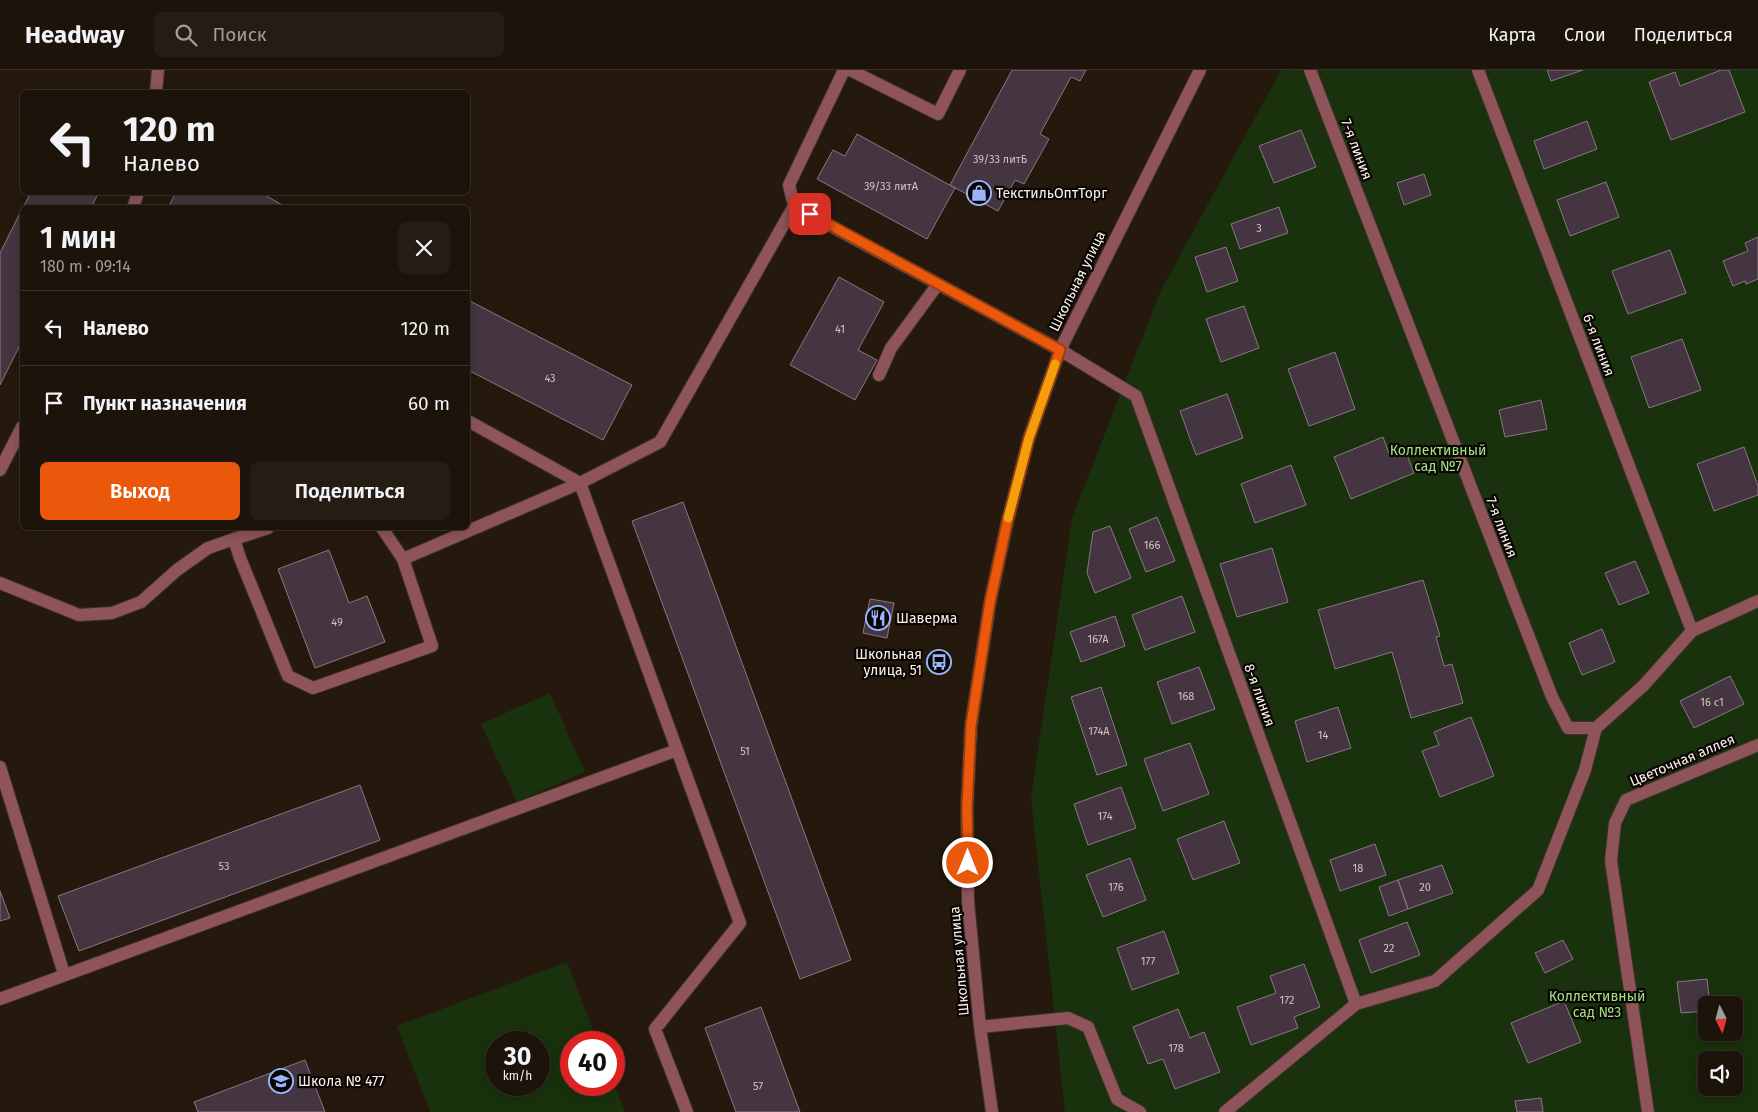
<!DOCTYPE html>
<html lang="ru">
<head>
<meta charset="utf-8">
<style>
  body { margin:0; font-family:"Fira Sans",sans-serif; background:#251c13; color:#f1f3f6; height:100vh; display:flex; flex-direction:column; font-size:19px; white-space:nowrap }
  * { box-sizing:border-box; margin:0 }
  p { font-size:16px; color:#a09e9c }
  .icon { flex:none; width:28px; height:28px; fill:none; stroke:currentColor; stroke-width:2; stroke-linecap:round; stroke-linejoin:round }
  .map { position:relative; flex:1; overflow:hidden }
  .sheet { position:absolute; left:20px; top:135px; width:450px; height:325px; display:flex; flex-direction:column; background:#1c130a; border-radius:8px; box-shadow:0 2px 12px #0003,0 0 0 1px #3a322b }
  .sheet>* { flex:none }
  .guide { position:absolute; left:20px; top:20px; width:450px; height:105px; border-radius:8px; box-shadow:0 2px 12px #0003,0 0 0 1px #3a322b; background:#1c130a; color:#f1f3f6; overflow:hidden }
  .needle { width:32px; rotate:174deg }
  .tools { position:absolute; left:1698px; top:926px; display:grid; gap:10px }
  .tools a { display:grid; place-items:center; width:45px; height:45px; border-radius:8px; background:#1c130a; box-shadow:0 2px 12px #0003,0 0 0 1px #3a322b; font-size:25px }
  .speed { position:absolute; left:485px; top:961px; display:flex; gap:10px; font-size:25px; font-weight:700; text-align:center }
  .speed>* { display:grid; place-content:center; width:65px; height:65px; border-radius:50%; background:#1c130a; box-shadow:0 2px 12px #0003,0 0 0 1px #3a322b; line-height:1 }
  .speed small { font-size:12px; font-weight:400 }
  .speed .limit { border:8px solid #d22; background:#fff; color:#111 }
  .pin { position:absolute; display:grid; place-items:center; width:42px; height:42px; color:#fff; margin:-21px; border-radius:10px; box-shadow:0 2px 8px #0006 }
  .me { position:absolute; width:55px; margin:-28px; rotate:0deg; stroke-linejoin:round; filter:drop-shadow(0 0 4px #0008) }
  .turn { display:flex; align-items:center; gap:18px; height:105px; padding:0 20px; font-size:22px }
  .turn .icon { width:65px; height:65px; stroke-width:2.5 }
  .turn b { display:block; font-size:35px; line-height:42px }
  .round { display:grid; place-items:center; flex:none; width:52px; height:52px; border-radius:8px; background:#251c13 }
  .overview { display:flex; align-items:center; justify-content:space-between; height:85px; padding:0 20px }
  h1 { font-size:30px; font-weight:600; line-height:38px }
  .button { display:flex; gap:10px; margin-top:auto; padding:10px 20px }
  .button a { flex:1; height:58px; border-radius:8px; background:#ea580c; color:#fff; font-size:20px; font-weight:600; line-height:58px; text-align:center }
  .button a+a { background:#251c13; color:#f1f3f6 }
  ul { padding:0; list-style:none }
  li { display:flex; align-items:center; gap:15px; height:75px; padding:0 20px; border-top:1px solid #3a322b }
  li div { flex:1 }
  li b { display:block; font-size:19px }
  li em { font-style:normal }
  header { display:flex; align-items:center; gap:30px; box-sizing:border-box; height:70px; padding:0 25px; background:#1c130a; border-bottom:1px solid #3a322b }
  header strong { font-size:24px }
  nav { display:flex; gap:28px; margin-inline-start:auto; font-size:18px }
  .search { width:350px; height:45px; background:#251c13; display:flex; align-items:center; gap:12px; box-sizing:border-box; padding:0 18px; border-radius:8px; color:#a09e9c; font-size:19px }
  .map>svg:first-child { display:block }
  .green { fill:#19310d; fill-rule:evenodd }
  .building { fill:#453540; stroke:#897784 }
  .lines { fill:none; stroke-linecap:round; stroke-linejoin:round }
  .minor-casing { stroke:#3f3328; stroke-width:14 }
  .minor { stroke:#8e545a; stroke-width:12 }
  .route-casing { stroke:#983908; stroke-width:12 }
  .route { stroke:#ea580c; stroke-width:9 }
  .slow { stroke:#f59e0b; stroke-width:9 }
  .labels { text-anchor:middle; stroke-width:4.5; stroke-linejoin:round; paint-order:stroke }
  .number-label { font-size:11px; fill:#cec4c0 }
  .street-label { font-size:14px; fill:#fcf3eb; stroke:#0a0503 }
  .poi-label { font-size:14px; fill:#fcf3eb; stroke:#0a0503; text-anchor:start }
  .park-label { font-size:14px; fill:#a0e284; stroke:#0a0503 }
</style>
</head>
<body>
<header>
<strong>Headway</strong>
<div class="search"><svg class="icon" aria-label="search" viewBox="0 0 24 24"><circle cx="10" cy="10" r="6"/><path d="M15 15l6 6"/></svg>Поиск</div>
<nav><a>Карта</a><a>Слои</a><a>Поделиться</a></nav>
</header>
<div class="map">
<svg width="1758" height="1042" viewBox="0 0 1758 1042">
  <rect width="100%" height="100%" fill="#25190d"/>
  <path class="green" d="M1281,0h477v1042h-693l-34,-314 41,-280 88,-226zM1706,935h28v27h-28zM1706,990h28v28h-28z
    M550,623l35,79 -68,30 -36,-78z
    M567,892l31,80h-27v43h43v-2l11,29h-195l-33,-86zM496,972h43v43h-43z"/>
  <path class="building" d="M1012,0h74l-6,11 -9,-4 -31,57 9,5 -25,45 -9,-4 -17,31 -48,-26z
    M1547,0h36l-32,11z
    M1721,0h8l16,42 -74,28 -22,-58 26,-10 5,14z
    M1587,51l10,28 -53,20 -10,-28z
    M1301,60l15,37 -42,16 -15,-37z
    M857,64l98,54 -28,51 -110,-60 16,-29 12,6z
    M1424,104l7,21 -27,10 -7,-22z
    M1606,112l13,35 -49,19 -13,-36z
    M31,122h68l-8,16h-68z
    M176,122h83l29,16h-120z
    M1279,137l9,26 -48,16 -9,-25z
    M22,139v132l-22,44v-132z
    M1758,167v42l-12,5 -1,-3 -12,5 -10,-25 25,-10 -3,-8z
    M1226,177l12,34 -31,11 -12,-35z
    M1670,180l16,43 -58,21 -16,-43z
    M839,207l45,25 -26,48 19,10 -22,40 -65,-35z
    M468,230l164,85 -29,55 -135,-70z
    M1244,236l15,42 -38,14 -15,-43z
    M1682,269l19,51 -52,18 -18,-51z
    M1335,282l20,57 -46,17 -21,-57z
    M1227,324l16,44 -47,17 -16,-44z
    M1541,330l6,29 -42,8 -6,-27z
    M1383,367l7,19 15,-6 9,23 -63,26 -17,-42z
    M1744,377l14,39v9l-44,16 -17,-47z
    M1291,395l15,40 -51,18 -14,-39z
    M683,432l168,458 -51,19 -168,-458z
    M1157,447l18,44 -29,11 -17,-43z
    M1110,456l21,52 -36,15 -8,-20 6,-41z
    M1272,478l16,54 -51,15 -17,-53z
    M329,480l20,53 18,-7 18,46 -70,26 -37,-99z
    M1635,491l14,32 -30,12 -14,-32z
    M1423,510l17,56 -4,1 8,29 8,-2 11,39 -52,15 -19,-66 -57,17 -17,-59z
    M1182,526l13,36 -50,18 -13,-35z
    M870,529l24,4 -7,35 -24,-5z
    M1115,546l10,30 -44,16 -11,-30z
    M1602,559l13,33 -33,13 -13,-32z
    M1199,597l16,42 -43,15 -15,-42z
    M1730,606l14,28 -50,24 -14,-27z
    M1101,617l26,78 -30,10 -26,-78z
    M1338,637l13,41 -44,14 -12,-41z
    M1471,647l23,59 -54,21 -18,-46 17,-6 -5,-13z
    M1190,673l19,51 -46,17 -19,-52z
    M360,715l20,55 -301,111 -21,-55z
    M1121,717l15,41 -48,17 -14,-41z
    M1224,751l16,42 -47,17 -16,-41z
    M1375,774l11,31 -46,16 -10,-31z
    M1130,788l16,42 -43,17 -17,-42z
    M1442,795l11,28 -45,16 -10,-29z
    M1398,810l10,29 -19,7 -10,-29z
    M0,821l10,27 -10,3z
    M1407,852l13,33 -49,18 -12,-33z
    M1164,861l15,42 -47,17 -15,-42z
    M1563,870l10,19 -28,14 -10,-20z
    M1304,894l16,43 -26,10 4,11 -47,17 -14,-38 39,-14 -6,-17z
    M1707,909l3,26h-4v6l-25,2 -4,-31z
    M1564,931l17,41 -53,21 -17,-40z
    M761,937l39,105h-64l-31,-84z
    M1178,939l12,29 14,-6 16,40 -45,17 -12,-30 -15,5 -15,-37z
    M305,990l20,52h-127l-4,-10z
    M1541,1028l2,14h-26l-2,-11z"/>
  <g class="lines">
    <defs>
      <path id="minor" d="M850,0l88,44 22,-44
        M1310,0l242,627 16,31h28l48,-43 48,-54 66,-30
        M1478,0l214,561
        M156,22l2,-22
        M794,136l-5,-21 55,-115
        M133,138l5,-16
        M879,305l12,-27 47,-64
        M468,351l112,62 80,-41 134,-236 266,144 76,46 220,608
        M0,400l22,-43
        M268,458l-34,11 6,19 48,118 25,12 119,-42 -29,-87 -21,-31
        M403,489l177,-76 160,440 -85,106 32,83
        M0,513l79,32 33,-2 29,-11 36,-32 31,-22 26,-9
        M0,697l64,207
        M0,929l677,-249
        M980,957l88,-9 20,9 29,72 23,13
        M992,1042l-12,-85 -12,-126 -1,-94 4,-82 19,-123 17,-79 22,-85 31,-88 140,-280
        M1225,1042l131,-108 79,-23 103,-91 47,-120 11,-42
        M1648,1042l-37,-251 4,-38 11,-23 132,-55"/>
    </defs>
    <use href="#minor" class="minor-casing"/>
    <use href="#minor" class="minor"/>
  </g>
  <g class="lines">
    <defs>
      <path id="route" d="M810,144l250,136 -31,88 -22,85 -17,79 -19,123 -4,82 1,56"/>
    </defs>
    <use href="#route" class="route-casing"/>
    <use href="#route" class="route"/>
    <path class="slow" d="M1008,448l21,-80 26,-74"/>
  </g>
  <defs>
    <symbol id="shop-ring" viewBox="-11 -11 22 22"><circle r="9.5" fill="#0a0503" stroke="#98b5fd" stroke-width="1.5"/><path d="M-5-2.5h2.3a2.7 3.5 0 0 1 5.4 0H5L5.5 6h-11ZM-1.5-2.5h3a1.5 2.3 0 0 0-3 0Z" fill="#98b5fd"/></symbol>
    <symbol id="restaurant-ring" viewBox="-11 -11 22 22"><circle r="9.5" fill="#0a0503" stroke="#98b5fd" stroke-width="1.5"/><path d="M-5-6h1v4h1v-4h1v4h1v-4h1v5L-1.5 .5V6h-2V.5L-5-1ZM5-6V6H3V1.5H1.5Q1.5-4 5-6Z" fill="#98b5fd"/></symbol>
    <symbol id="bus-ring" viewBox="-11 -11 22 22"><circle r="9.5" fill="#0a0503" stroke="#98b5fd" stroke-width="1.5"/><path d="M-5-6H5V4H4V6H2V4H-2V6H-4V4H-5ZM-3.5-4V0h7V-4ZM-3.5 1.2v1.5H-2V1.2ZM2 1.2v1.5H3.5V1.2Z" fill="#98b5fd"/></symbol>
    <symbol id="school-ring" viewBox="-11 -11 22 22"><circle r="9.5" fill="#0a0503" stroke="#98b5fd" stroke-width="1.5"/><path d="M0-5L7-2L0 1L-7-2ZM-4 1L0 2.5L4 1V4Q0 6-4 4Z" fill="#98b5fd"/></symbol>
  </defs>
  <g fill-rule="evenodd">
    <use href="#shop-ring" x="965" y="109" width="28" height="28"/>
    <use href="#restaurant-ring" x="864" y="534" width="28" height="28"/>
    <use href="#bus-ring" x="925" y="578" width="28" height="28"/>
    <use href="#school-ring" x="267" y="997" width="28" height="28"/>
  </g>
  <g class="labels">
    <g class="number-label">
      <text x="1000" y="93">39/33 литБ</text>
      <text x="891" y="120">39/33 литА</text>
      <text x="1259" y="162">3</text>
      <text x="840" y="263">41</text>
      <text x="550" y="312">43</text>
      <text x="1152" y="479">166</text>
      <text x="337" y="556">49</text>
      <text x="1098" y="573">167А</text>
      <text x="1186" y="630">168</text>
      <text x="1712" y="636">16 с1</text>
      <text x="1099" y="665">174А</text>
      <text x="1323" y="669">14</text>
      <text x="745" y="685">51</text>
      <text x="1105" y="750">174</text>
      <text x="224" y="800">53</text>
      <text x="1358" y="802">18</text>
      <text x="1116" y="821">176</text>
      <text x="1425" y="821">20</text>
      <text x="1389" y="882">22</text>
      <text x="1148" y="895">177</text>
      <text x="1287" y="934">172</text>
      <text x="1176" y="982">178</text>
      <text x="758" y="1020">57</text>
    </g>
    <g class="street-label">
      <text transform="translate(1357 79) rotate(69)" y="5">7-я линия</text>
      <text transform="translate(1077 211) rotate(-64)" y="5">Школьная улица</text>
      <text transform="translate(1599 275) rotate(69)" y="5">6-я линия</text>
      <text transform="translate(1502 457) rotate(69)" y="5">7-я линия</text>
      <text transform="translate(1260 625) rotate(70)" y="5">8-я линия</text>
      <text transform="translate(1682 690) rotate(-23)" y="5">Цветочная аллея</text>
      <text transform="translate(959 891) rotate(-95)" y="5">Школьная улица</text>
    </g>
    <g class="poi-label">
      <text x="996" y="128">ТекстильОптТорг</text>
      <text x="896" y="553">Шаверма</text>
      <text x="922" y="589" text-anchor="end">Школьная<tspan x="922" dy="16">улица, 51</tspan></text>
      <text x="298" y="1016">Школа № 477</text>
    </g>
    <g class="park-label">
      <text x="1438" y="385">Коллективный<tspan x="1438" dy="16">сад №7</tspan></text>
      <text x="1597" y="931">Коллективный<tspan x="1597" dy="16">сад №3</tspan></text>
    </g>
  </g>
</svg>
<div class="tools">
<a><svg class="needle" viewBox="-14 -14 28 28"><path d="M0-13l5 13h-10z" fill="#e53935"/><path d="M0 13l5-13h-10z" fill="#a09e9c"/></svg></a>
<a><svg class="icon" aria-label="sound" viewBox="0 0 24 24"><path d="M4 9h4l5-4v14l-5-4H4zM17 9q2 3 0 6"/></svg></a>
</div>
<div class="speed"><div>30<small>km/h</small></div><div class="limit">40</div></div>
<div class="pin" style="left:810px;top:144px;background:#d93025"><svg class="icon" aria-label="arrive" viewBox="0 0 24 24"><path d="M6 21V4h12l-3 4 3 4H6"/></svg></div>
<svg class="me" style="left:968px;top:793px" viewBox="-20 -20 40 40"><circle r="17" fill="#ea580c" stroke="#fff" stroke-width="3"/><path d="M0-11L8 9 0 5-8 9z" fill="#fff"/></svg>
<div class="guide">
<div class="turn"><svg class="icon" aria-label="left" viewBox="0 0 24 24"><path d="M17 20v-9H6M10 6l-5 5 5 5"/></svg><div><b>120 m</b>Налево</div></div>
</div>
<section class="sheet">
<div class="overview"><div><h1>1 мин</h1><p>180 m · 09:14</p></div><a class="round"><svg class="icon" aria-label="close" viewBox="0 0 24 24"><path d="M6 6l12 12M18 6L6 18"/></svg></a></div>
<ul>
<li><svg class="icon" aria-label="left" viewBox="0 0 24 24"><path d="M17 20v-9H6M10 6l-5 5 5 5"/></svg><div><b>Налево</b></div><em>120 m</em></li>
<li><svg class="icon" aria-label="arrive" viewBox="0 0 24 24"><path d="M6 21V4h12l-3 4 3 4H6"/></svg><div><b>Пункт назначения</b></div><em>60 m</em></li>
</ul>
<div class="button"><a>Выход</a><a>Поделиться</a></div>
</section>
</div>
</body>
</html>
